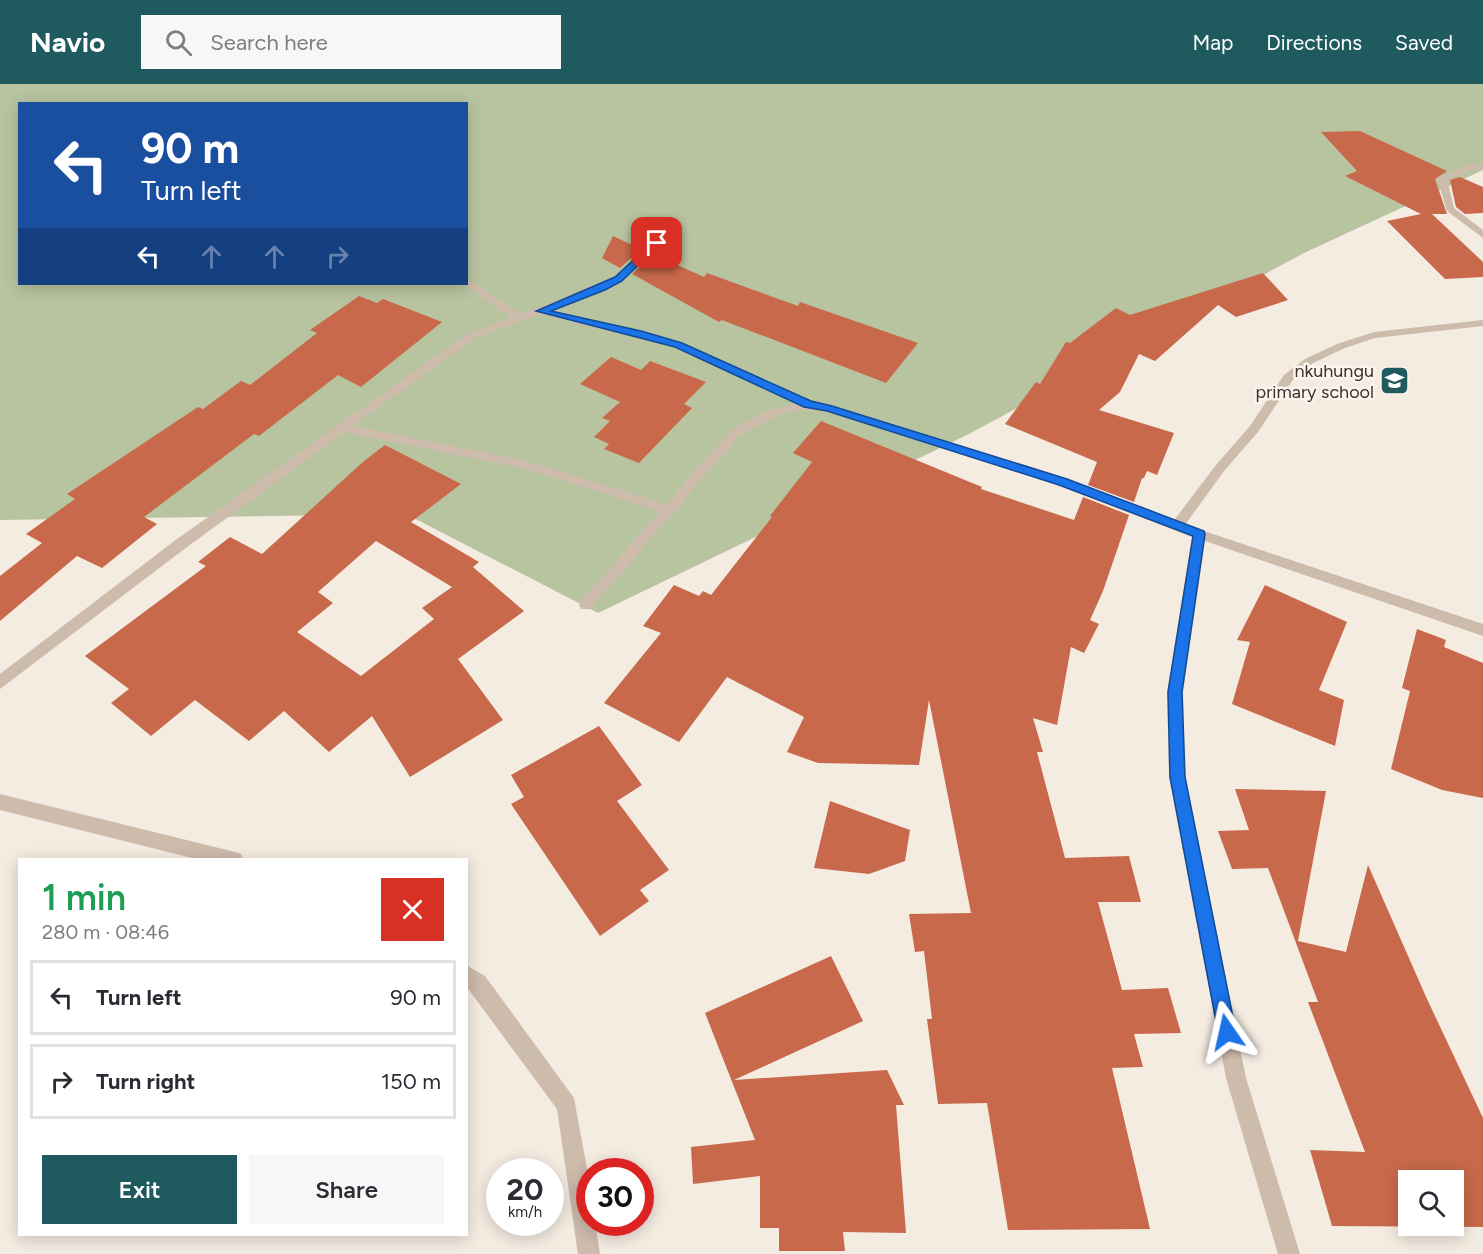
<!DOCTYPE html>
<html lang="en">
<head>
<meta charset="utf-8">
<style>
  body { margin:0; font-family:Figtree,sans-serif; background:#f7f7f7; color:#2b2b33; height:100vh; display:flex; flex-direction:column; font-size:22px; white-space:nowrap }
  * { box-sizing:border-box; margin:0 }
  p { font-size:20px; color:#7c7c81 }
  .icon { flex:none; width:33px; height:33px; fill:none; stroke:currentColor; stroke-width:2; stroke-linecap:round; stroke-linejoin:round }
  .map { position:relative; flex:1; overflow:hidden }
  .panel { position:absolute; left:18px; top:774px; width:450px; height:378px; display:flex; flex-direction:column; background:#fff; border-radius:0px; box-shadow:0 3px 15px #0003 }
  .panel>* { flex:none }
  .banner { position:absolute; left:18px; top:18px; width:450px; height:183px; border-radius:0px; box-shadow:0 3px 15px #0003; background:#1a4fa0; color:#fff; overflow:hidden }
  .controls { position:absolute; left:1398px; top:1086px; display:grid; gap:12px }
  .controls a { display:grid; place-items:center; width:66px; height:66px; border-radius:0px; background:#fff; box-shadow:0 3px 15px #0003; font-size:30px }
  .speed { position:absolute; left:486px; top:1074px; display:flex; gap:12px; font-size:30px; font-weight:700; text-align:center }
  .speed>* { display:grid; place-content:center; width:78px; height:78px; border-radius:50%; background:#fff; box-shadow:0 3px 15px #0003; line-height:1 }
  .speed small { font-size:15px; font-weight:400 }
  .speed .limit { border:9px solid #d22; background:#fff; color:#111 }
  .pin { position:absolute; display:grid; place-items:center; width:51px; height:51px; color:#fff; margin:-26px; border-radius:12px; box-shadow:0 3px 9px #0006 }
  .me { position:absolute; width:66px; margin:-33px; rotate:349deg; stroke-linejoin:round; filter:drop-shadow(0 0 4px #0008) }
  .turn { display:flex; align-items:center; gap:21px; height:126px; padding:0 24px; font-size:27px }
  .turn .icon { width:78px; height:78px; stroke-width:2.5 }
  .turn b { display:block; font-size:42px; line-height:51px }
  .lanes { display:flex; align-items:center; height:57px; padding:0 24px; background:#0003; justify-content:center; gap:30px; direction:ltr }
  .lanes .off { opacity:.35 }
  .round { display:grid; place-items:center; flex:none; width:63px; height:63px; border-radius:0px; background:#f7f7f7 }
  .headline { display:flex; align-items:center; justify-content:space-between; height:102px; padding:0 24px }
  h1 { font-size:36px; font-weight:600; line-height:45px; color:#1e9e55 }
  .action { display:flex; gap:12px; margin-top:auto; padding:12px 24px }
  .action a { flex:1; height:69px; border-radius:0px; background:#1f5a5e; color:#fff; font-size:24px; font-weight:600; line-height:69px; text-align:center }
  .action a+a { background:#f7f7f7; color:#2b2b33 }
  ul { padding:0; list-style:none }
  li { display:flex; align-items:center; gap:18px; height:75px; margin:0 12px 9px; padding:0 12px; border:3px solid #e1e1e2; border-radius:0px }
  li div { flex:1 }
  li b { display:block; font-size:22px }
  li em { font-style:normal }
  header { display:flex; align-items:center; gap:36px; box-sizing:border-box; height:84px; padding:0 30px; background:#1f5a5e; color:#fff }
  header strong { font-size:28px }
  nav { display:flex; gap:33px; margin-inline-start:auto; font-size:21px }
  .search { width:420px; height:54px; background:#f7f7f7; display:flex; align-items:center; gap:15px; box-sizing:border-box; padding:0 21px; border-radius:0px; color:#7c7c81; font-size:22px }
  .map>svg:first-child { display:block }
  .green { fill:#b8c4a0; fill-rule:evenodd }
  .building { fill:#c8694b; fill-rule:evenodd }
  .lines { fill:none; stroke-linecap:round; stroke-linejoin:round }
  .lane { fill:#cdbbac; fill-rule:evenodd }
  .street { fill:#cdbbac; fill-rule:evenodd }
  .route { fill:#1a73e8; stroke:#114b97; stroke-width:1.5 }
  .labels { text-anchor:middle; stroke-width:5; stroke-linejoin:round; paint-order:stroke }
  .far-poi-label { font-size:18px; fill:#3b302b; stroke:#fbf5ee; text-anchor:end }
</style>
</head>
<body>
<header>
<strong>Navio</strong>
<div class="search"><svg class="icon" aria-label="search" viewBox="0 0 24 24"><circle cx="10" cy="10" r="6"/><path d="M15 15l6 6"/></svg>Search here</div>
<nav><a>Map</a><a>Directions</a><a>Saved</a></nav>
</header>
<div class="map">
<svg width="1483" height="1170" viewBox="0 0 1483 1170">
  <rect width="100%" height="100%" fill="#f4ebe1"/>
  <path class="green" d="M0,0h1483v86l-179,83 -335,181 -371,179 -192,-99 -406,6zM20,20h446v180h-446z"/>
  <path class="building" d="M1360,47l87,40 -12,8 12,35h-15l51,48v15l-38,2 -58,-58 34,-7 -76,-38 12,-5 -36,-39z
    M1460,93l23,10v26l-18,1 -9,-7 -6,-27z
    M613,152l28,13 -21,19 -18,-10z
    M653,170l51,23 3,-4 91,33 2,-4 118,41 -32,40 -164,-63 -3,2 -87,-48z
    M1263,189l25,27 -52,17 -18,-12 -63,56 -16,-7 -19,38 -21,18 75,23 -17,42 -10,-4 -3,7h-2l-8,24 -46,-17 9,-23 -92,-38 31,-42 4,2 26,-42 4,1 46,-35 14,7z
    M359,212l18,7 6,-4 59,23 -81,65 -23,-12 -79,61 -5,-2 -110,83 13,7 -55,44 -25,-12 -77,65v-45l42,-33 -16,-9 49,-35 -8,-5 131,-87 5,2 38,-28 9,4 67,-52 -7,-3z
    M611,273l30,13 9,-9 56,21 -22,22 8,4 -53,55 -35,-14 5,-5 -15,-7 16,-16 -8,-3 18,-16 -40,-18z
    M821,337l161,66 -1,2 93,31 9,-23 46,18 -26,76 -13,29 9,4 -15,29 -13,-6 -14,78 -24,-7 10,34h-6l28,106 64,-2 12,46h-43l24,88 46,-2 13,45 -47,1 9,33 -31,1 38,161 -142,1 -21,-127 -49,1 -11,-85h5l-8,-68 -9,1 -6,-38 62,-1 -42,-213 -10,65 -101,-2 -31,-11 17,-35 -77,-40 -48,65 -75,-39 57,-70 -18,-7 31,-41 25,11 4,-5 8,4 61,-78 -2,-1 42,-54 -19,-9z
    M385,361l76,39 -50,38 68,40 -6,5 51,44 -66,48 45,61 -93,57 -38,-61 -43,36 -45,-41 -35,30 -54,-41 -44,36 -40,-33 18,-14 -44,-33 121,-90 -8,-4 32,-25 32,17 102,-93zM376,457l76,46 -30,21 12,11 -73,57 -64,-44 36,-29 -15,-11z
    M1265,501l82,37 -28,68 25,10 -9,46 -103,-42 18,-62 -13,-2z
    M1417,545l29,11 -2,7 39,16v135l-41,-8 -51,-21 19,-78 -8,-3z
    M599,642l43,59 -25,16 52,69 -29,20 9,11 -49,35 -89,-132 13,-7 -13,-22z
    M1235,705l91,2 -28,150 48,11 22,-87 59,134 56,119v109l-151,-1 -22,-76 55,2 -57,-150h10l-50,-134 -36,1 -14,-38 31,-1zM1408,1096h46v46h-46z
    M830,717l80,29 -5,31 -36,13 -55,-6z
    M831,872l32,65 -129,59 153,-10 17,35h-8l10,128 -63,-1 2,19h-66v-23h-19v-52l-67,8 -2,-37 64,-7 -50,-127z"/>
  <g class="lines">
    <path class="lane" d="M1483,236v6l-108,12 -30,10 -32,15 -21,18 -34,51 -34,39 -42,58h-10l-2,-3 2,-3 44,-58 34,-39 34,-51 21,-16 32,-15 37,-12z"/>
    <path class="street" d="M1483,80v6l-14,1 -22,8 7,29 29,22v8l-36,-27 -10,-33 28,-12z
      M664,146l8,2 -50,49 -16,9 -55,20 132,33 130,59 19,3 235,74 137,52 279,93v12l-278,-95 -22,151 2,85 61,301 54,176h-22l-52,-176 -57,-301 -2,-85 25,-155 -133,-52 -232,-73 -25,-2 -19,3 -44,23 -148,173h-10l-2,-4 2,-4 79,-90 -135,-42 -180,-37 -158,115 -187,142v-15l177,-135 290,-205 44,-16 -48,-34h3v-6l55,36 77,-28 16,-9zM541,230l134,33 121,56 -32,9 -33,18 -65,74 -140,-43 -173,-35 122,-88z
      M0,710l235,58 6,2 2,6h-43l-200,-50z
      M466,881l19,11 89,122 16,87v37h5l5,32h-22l-21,-145 -91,-123z"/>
  </g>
  <path class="route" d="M654,157l7,2 -39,38 -17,9 -54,21 90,20 41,12 129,58 21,5 235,73 137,52 1,3 -23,158 3,85 51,255 -3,6 -6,3 -6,-3 -3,-6 -48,-255 -2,-85 25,-156 -134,-51 -232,-74 -23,-4 -129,-60 -139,-36 79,-34z"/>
  <defs>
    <symbol id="school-square" viewBox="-11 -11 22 22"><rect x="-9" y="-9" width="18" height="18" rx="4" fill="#1f5a5e" stroke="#fbf5ee"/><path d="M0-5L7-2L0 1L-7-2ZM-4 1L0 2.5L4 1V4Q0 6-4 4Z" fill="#fff"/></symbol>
  </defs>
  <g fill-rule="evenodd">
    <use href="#school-square" x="1378" y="280" width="33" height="33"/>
  </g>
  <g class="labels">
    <g class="far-poi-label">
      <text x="1374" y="293">nkuhungu<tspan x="1374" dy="21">primary school</tspan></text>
    </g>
  </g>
</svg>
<div class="controls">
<a><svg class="icon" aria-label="search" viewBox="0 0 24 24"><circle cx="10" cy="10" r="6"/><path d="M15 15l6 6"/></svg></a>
</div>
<div class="speed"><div>20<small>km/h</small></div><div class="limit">30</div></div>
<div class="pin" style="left:657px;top:159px;background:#d93025"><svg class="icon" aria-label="arrive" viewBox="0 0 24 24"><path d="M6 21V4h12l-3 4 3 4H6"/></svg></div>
<svg class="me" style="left:1227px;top:948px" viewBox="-20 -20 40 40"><path d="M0-17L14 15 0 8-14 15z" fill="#1a73e8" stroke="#fff" stroke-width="4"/></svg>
<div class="banner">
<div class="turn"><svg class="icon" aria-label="left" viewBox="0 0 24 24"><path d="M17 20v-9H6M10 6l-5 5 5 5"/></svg><div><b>90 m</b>Turn left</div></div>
<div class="lanes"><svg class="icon" aria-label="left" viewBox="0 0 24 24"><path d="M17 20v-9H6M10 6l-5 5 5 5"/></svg><svg class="icon off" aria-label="ahead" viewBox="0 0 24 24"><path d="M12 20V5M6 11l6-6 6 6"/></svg><svg class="icon off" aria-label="ahead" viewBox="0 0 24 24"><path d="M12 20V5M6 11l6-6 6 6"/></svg><svg class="icon off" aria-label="right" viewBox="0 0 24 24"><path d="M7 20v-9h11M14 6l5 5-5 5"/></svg></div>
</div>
<section class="panel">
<div class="headline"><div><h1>1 min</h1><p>280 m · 08:46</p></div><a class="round" style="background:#d93025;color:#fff"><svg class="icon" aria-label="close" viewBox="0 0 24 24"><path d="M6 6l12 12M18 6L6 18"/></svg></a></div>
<ul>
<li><svg class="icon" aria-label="left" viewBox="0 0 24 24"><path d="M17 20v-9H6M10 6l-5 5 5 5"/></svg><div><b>Turn left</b></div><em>90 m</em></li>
<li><svg class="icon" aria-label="right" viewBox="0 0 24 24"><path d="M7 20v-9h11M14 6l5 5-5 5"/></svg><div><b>Turn right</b></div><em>150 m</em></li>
</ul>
<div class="action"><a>Exit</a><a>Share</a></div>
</section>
</div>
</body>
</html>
